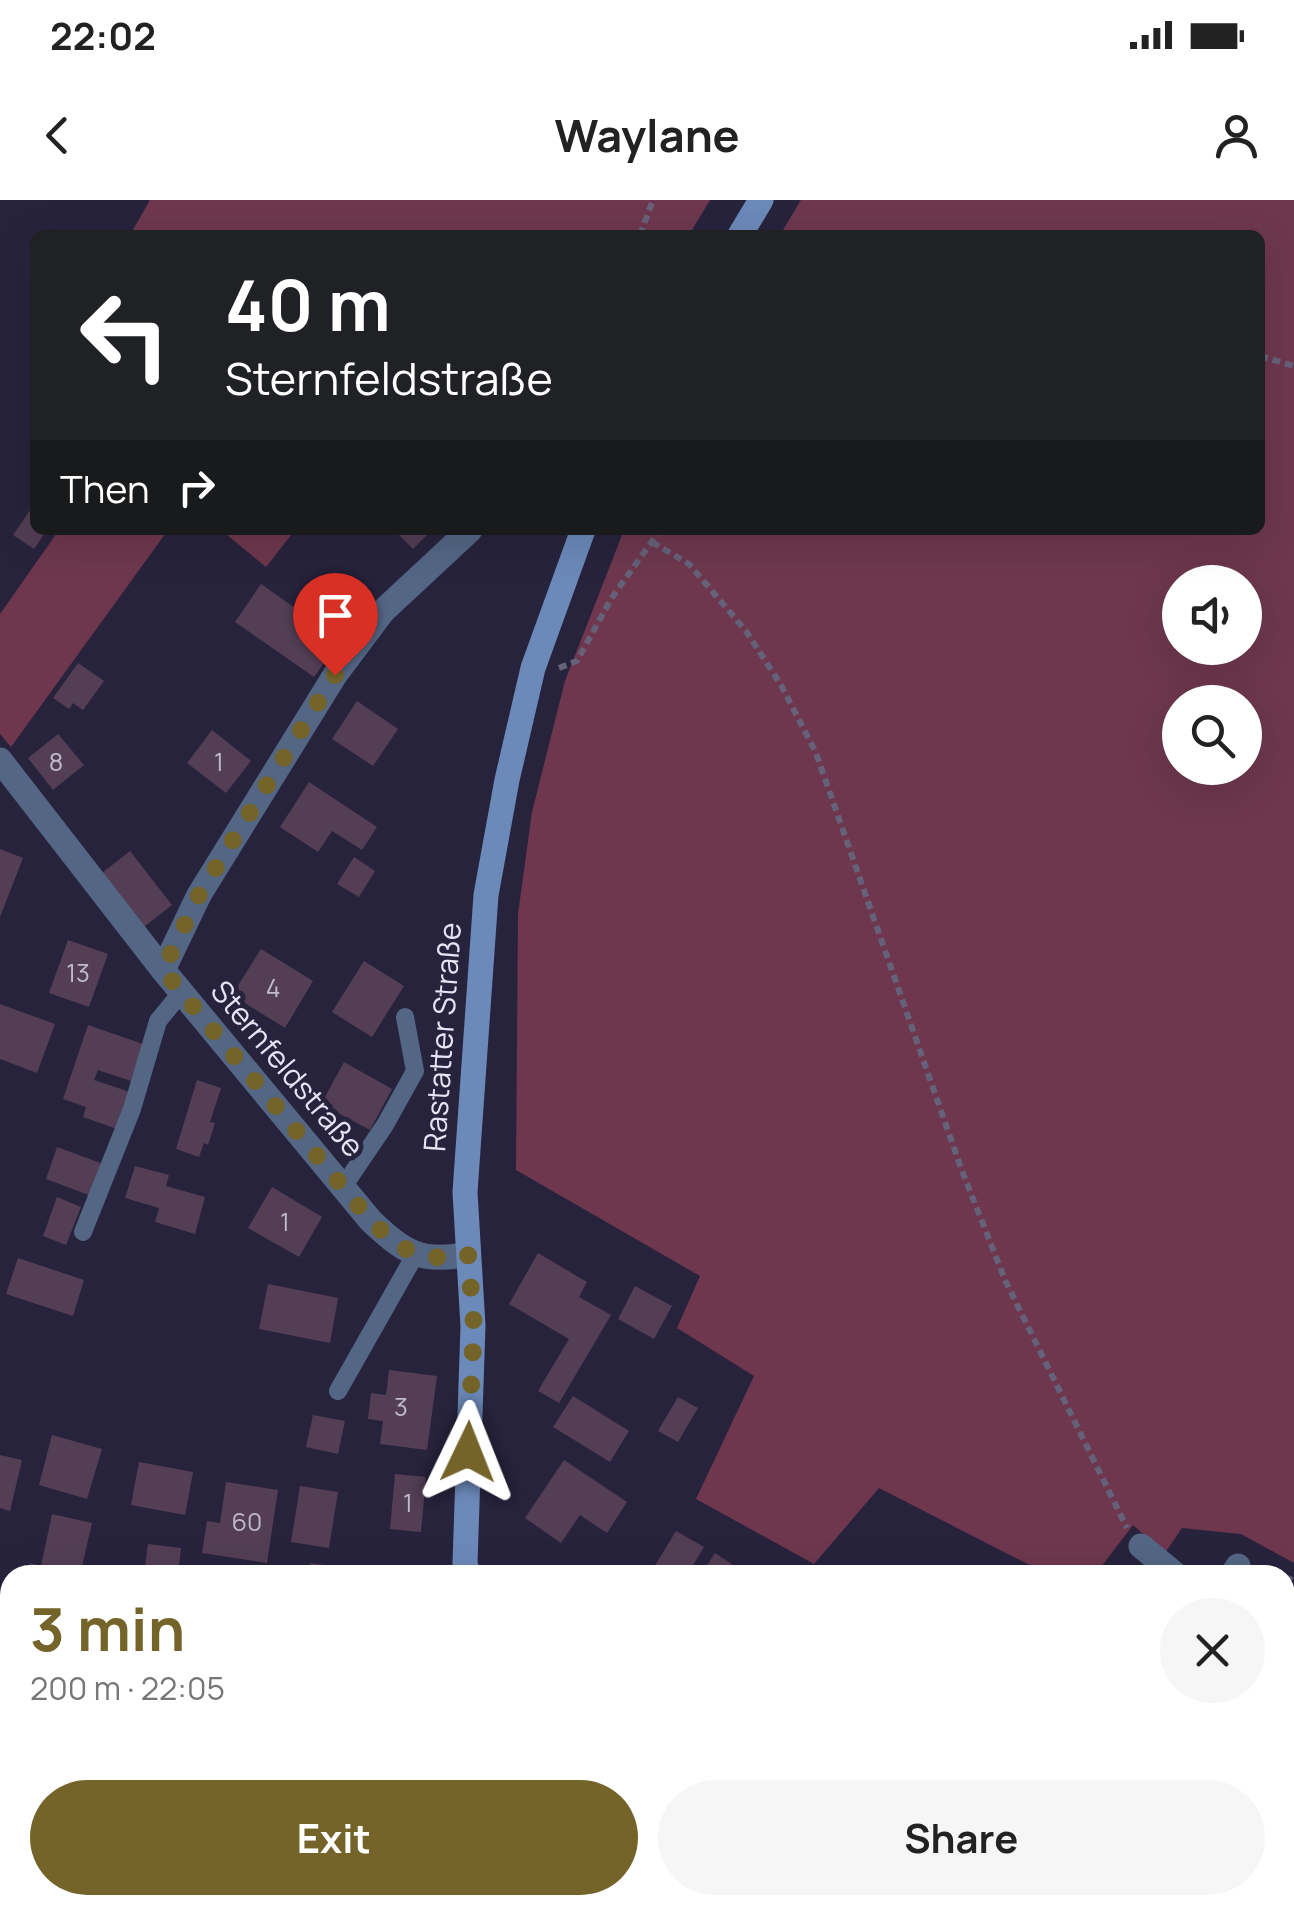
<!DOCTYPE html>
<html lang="en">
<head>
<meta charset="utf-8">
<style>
  body { margin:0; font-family:Manrope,sans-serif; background:#f6f6f6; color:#222; height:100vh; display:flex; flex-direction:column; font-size:38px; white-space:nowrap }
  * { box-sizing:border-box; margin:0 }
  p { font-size:32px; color:#767676 }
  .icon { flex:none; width:55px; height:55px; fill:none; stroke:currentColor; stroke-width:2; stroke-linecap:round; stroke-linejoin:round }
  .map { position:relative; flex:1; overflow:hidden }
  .sheet { position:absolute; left:0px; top:1365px; width:1295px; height:350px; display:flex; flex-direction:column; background:#fff; border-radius:30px 30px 0 0; box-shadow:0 10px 40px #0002 }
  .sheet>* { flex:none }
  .top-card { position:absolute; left:30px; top:30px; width:1235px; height:305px; border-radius:15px; box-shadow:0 10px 40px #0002; background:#202124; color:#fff; overflow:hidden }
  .controls { position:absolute; left:1162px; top:365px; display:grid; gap:20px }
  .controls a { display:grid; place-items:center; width:100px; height:100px; border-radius:50%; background:#fff; box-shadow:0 10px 40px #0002; font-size:50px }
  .pin { position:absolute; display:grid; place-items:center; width:85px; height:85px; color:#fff; margin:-102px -42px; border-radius:50% 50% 50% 0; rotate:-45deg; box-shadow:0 0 10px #0007 }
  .pin .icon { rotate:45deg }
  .me { position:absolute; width:110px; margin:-55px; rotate:2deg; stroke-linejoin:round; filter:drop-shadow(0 0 8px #0008) }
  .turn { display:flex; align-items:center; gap:35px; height:210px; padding:0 30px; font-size:45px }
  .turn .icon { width:130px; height:130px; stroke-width:2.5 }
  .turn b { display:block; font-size:70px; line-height:85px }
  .then { display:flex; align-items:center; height:95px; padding:0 30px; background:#0003; gap:20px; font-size:38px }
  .round { display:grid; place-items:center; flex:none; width:105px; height:105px; border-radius:52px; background:#f6f6f6 }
  .headline { display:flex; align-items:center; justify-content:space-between; height:170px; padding:0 30px }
  h1 { font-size:60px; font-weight:700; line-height:75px; color:#74642a }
  .action { display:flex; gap:20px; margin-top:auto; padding:20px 30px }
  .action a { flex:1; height:115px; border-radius:60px; background:#74642a; color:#fff; font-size:40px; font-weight:700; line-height:115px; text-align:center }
  .action a+a { background:#f6f6f6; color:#222 }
  .status { display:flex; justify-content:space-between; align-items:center; height:70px; padding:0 50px; background:#fff; direction:ltr }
  .status svg { height:28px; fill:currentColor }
  header { display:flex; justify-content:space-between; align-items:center; height:130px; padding:0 30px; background:#fff; font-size:45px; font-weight:700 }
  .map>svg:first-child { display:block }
  .green { fill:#6e374d; fill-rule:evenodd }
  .building { fill:#533e55 }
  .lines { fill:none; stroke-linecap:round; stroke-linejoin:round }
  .path { stroke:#656178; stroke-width:6; stroke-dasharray:8 5; stroke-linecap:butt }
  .lane { stroke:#536684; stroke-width:18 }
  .street { stroke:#536684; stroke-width:25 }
  .secondary { stroke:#6b89b9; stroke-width:25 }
  .route { stroke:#74642a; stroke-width:18; stroke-dasharray:0 32.4 }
  .labels { text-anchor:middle; stroke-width:10; stroke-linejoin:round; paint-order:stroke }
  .number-label { font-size:25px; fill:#c1bacd }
  .street-label { font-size:30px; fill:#e6e4f5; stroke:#28233d }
</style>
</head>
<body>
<div class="status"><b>22:02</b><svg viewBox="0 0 49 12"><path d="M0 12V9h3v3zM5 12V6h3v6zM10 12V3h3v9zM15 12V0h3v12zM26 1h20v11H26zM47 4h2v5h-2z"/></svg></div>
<header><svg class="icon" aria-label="back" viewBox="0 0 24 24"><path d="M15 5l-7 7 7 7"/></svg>Waylane<svg class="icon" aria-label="person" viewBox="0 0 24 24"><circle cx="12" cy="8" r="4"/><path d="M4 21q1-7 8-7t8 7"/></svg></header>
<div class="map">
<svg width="1294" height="1715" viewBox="0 0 1294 1715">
  <rect width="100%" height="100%" fill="#28233d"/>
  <path class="green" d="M150,0h560l-21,35h-559z
    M801,0h493v1363l-53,-29 -59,-6 -17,25 -32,-28 -38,50h-46l-170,-87 -65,76 -118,-65 58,-123 -77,-48 23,-52 -184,-106 2,-256 14,-102 33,-131 59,-151h636v-295h-480zM1180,382h65v66h-65zM1180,502h65v66h-65z
    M59,330h109l-157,217 -11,-13v-120z
    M221,330h74l-29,37z"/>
  <path class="building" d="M35,303v27h12l-13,19 -21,-14z
    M394,330h38l-19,19z
    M261,384l79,56 -26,37 -79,-55z
    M78,463l26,18 -21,29 -10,-7 -4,6 -16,-11z
    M357,501l41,28 -25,37 -41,-27z
    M212,530l39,31 -25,32 -39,-30z
    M58,534l26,31 -31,25 -25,-32z
    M309,582l68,45 -15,23 -30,-19 -14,21 -38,-25z
    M0,649l23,9 -23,59z
    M130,651l42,54 -28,22 -42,-54z
    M354,657l21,14 -16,26 -22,-13z
    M68,740l40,14 -19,53 -40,-14z
    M261,749l52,32 -28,47 -53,-33z
    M364,761l40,25 -32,51 -40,-25z
    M0,804l55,20 -18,49 -37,-14z
    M88,825l55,19 -12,37 -33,-11 -4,10 36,12 -13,37 -34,-12 3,-10 -23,-8z
    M344,862l48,27 -22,41 -49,-26z
    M197,880l24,8 -11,34 5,1 -7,22 -4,-2 -5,14 -23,-8z
    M57,947l49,18 -12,32 -48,-18z
    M135,966l34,9 -3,11 39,11 -10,37 -40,-12 4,-14 -34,-10z
    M272,987l50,30 -23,40 -51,-29z
    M57,997l24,10 -15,38 -23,-9z
    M538,1053l49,29 -8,15 32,18 -52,88 -21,-12 31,-52 -60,-35z
    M18,1058l66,22 -11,36 -67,-22z
    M268,1084l70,14 -8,45 -71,-14z
    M635,1086l37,20 -18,33 -36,-20z
    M389,1170l48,6 -10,74 -47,-6 3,-23 -15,-2 3,-26 15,2z
    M573,1196l56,35 -19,31 -57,-35z
    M678,1197l20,11 -20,34 -20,-11z
    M313,1215l32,6 -7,33 -32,-7z
    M52,1235l50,14 -15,50 -48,-14z
    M0,1255l22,5 -12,51 -10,-3z
    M564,1260l63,42 -20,31 -27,-18 -19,28 -36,-25z
    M139,1262l54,10 -8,43 -54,-10z
    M395,1274l31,3 -5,55 -31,-3z
    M226,1282l52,8 -11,73 -65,-10 5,-32 13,2z
    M300,1286l38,6 -9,56 -38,-6z
    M52,1314l40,9 -12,52h-53l3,-12 11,3z
    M676,1331l28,16 -17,28h-20l-13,-8z
    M148,1344l33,4 -3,27h-34z
    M715,1353l33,22h-47z
    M310,1363l68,10v2h-69z
    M1285,1387l9,7v52l-9,-7z
    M0,1460l10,2v30l-10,-2z
    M0,1532l10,5v45l-10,-5z
    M78,1705h28l-5,10z
    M153,1705h57l-5,10h-47l3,-6z
    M326,1705h4l11,10h-24z
    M368,1705h34l-10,10h-14z
    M672,1705h69l-7,10h-69z
    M782,1705h8l13,10h-29z
    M878,1705h44l7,7 -1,3h-57z
    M1104,1705h23l-9,10z
    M1191,1705h63l-7,10h-54l-6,-4z"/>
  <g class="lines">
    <path class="path" d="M640,35l13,-35
      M1260,156l34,10
      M652,342l37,22 57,67 35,54 35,68 145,415 44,112 122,248
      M559,468l18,-7 34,-62 49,-69
      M1263,1372l15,3
      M1285,1377l9,4"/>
    <path class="lane" d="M343,987l42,-62 30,-54 -10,-54
      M83,1032l49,-123 26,-88 23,-28
      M338,1191l77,-136
      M649,1715l6,-10"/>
    <path class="street" d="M0,560l163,210 208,251c33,31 50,43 97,33
      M163,770l36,-75 136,-220 48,-64 87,-81
      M1141,1346l35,29
      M1232,1375l6,-9
      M0,1648l10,10
      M56,1705l10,10
      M1012,1715l9,-10"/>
    <path class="secondary" d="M740,35l21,-35
      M468,1375l-3,-12 8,-237 -8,-134 21,-297 21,-115 26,-112 50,-138
      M0,1433l10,2
      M1047,1705l16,10
      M266,1715l9,-10"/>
  </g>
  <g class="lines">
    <path class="route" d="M335,475l-136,220 -36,75 208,251c34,32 49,42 97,33l6,72 -6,126"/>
  </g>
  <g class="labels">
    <g class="number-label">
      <text x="56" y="571">8</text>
      <text x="219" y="571">1</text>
      <text x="78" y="782">13</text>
      <text x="273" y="797">4</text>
      <text x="285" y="1031">1</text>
      <text x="401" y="1216">3</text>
      <text x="408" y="1312">1</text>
      <text x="247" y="1331">60</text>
    </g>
    <g class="street-label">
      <text transform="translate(443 837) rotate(-86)" y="10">Rastatter Straße</text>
      <text transform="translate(287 869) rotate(50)" y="10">Sternfeldstraße</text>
    </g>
  </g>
</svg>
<div class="controls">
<a><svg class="icon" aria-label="sound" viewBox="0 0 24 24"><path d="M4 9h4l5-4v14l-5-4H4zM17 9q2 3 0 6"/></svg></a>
<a><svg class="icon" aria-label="search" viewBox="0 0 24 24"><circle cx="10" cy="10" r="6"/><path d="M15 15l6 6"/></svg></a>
</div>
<div class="pin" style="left:335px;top:475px;background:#d93025"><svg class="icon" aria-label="arrive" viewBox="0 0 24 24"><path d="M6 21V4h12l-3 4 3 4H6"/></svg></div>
<svg class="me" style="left:468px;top:1252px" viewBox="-20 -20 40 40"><path d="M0-17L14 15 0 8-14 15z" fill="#74642a" stroke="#fff" stroke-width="4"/></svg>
<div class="top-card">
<div class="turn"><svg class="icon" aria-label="left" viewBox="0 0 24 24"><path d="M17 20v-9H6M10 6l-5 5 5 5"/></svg><div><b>40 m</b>Sternfeldstraße</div></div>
<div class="then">Then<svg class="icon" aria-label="right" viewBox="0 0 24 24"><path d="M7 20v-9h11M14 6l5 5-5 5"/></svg></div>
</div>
<section class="sheet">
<div class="headline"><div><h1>3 min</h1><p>200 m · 22:05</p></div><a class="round"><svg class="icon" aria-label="close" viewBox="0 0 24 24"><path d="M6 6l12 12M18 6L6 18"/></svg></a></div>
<div class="action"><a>Exit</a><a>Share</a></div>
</section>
</div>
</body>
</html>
